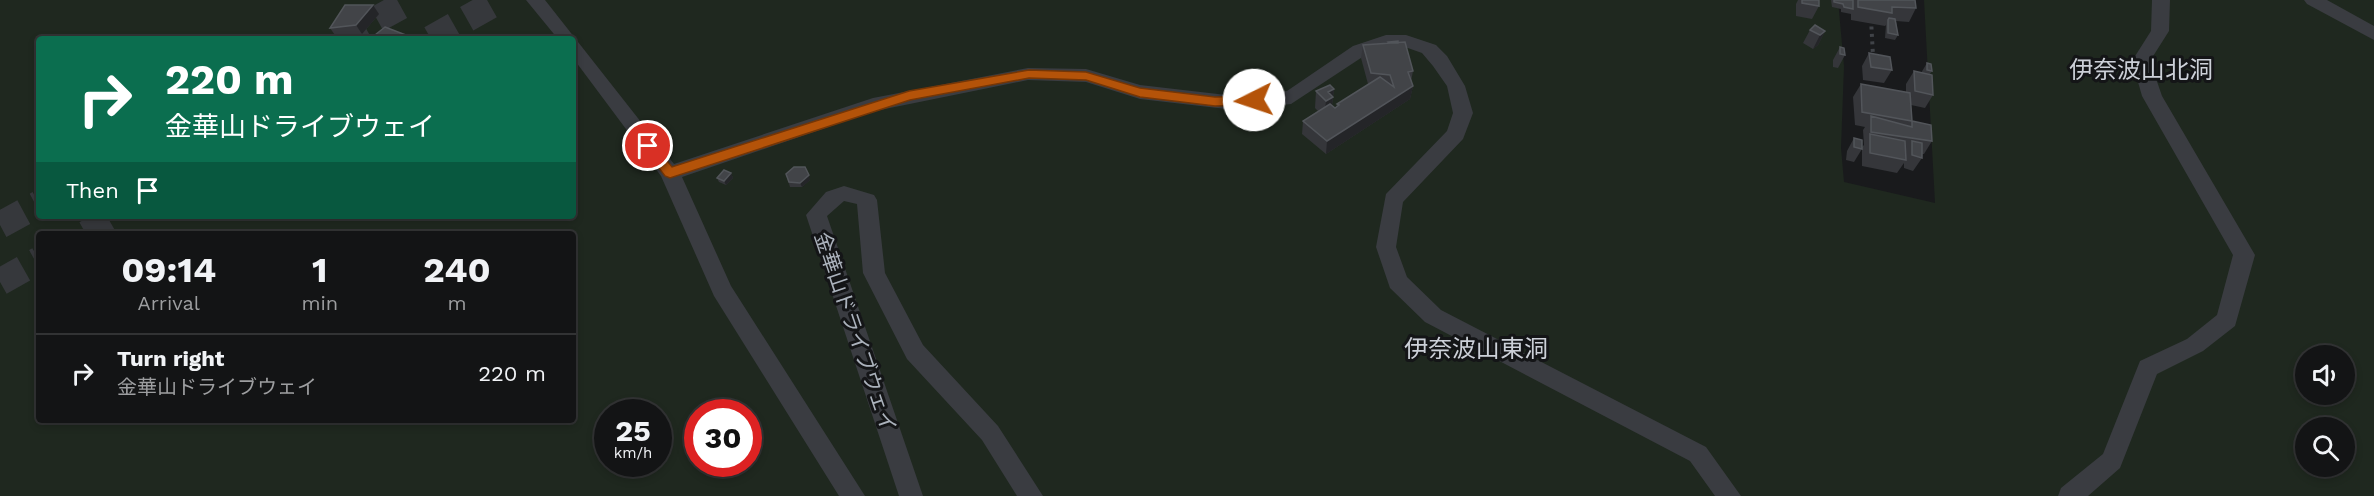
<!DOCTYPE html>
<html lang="en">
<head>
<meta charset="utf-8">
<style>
  body { margin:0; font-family:"Work Sans","Noto Sans JP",sans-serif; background:#1c1d1e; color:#f1f3f6; height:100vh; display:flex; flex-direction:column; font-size:22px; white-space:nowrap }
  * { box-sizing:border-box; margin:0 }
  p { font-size:20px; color:#9d9ea0 }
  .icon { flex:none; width:33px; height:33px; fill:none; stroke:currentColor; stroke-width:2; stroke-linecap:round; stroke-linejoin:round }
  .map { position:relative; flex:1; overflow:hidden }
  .drawer { position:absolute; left:36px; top:231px; width:540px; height:192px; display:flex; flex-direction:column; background:#131415; border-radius:6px; box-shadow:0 3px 9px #0003,0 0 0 2px #323334 }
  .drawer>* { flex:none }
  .hud { position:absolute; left:36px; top:36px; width:540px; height:183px; border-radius:6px; box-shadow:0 3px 9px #0003,0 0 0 2px #323334; background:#0b6e4f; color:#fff; overflow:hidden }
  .buttons { position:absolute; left:2295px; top:345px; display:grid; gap:12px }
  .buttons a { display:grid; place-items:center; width:60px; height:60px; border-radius:50%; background:#131415; box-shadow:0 3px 9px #0003,0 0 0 2px #323334; font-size:30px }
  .speed { position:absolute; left:594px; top:399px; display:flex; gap:12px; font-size:30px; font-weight:700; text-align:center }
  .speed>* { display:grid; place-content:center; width:78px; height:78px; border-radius:50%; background:#131415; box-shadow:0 3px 9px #0003,0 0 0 2px #323334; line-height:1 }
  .speed small { font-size:15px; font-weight:400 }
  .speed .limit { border:9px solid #d22; background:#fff; color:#111 }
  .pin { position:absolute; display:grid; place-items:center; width:51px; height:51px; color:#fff; margin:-26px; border:3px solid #fff; border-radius:50%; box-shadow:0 2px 6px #0007 }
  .me { position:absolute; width:66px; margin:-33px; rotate:266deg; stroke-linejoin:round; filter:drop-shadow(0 0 4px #0008) }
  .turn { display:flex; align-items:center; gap:21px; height:126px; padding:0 30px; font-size:27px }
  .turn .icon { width:78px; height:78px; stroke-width:2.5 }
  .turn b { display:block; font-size:42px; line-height:51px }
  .then { display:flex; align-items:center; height:57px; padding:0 30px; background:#0003; gap:12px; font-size:22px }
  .eta { display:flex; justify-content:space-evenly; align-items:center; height:102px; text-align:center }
  .eta b { font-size:36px; font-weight:700; line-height:42px }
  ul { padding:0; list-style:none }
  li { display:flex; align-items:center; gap:18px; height:78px; padding:0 30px; border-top:2px solid #323334 }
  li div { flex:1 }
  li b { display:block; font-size:22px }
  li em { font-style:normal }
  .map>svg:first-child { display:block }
  .green { fill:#1f281f; fill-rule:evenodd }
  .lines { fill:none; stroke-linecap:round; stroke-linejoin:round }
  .major-tunnel { stroke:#36383c; stroke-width:27; stroke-dasharray:27 14; stroke-linecap:butt }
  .path { stroke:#404348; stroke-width:4; stroke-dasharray:3 4.5; stroke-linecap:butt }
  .minor { fill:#3a3c41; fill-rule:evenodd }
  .wall { fill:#35363a }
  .shaded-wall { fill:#242528 }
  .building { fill:#424448; stroke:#52555a; stroke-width:1.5 }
  .route { fill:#b45309; stroke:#753606; stroke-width:1.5 }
  .labels { text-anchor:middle; stroke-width:6; stroke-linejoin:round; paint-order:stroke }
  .street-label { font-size:21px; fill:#abb2bc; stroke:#141517 }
  .quarter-label { font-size:24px; fill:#ccd0d8; stroke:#141517 }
</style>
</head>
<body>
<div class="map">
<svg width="2374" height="496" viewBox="0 0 2374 496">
  <rect width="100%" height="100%" fill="#191a1c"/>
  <path class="green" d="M0,0h1838l6,66 -3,82 3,34 91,21 -11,-203h450v496h-2374zM39,39h534v177h-534zM39,234h534v186h-534zM2306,356h38v38h-38zM608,412h50v52h-50zM698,412h50v52h-50zM2306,428h38v38h-38z"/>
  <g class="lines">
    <path class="major-tunnel" d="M341,39l71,-39
      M431,39l69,-39
      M0,225l39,-21
      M86,234l32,-18
      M0,282l39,-22"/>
    <path class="path" d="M1871,19l2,37"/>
    <path class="minor" d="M526,0h19l129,164 199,-66 155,-30 58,1 54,16 95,11 52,-5 66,-45 33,-11h20l30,10 11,11 18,30 8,27 -10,26 -60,63 -7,45 11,30 34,33 265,137 35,49h-26l-25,-35 -265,-139 -35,-34 -14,-41 10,-53 61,-63 6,-18 -6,-27 -14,-20 -11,-13 -17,-6h-18l-20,7 -76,50 -56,6 -95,-11 -54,-17 -58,-2 -153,31 -193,66 49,109 134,210h-26l-125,-200 -53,-120 -88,-118v-19h-15z
      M2152,0h18l-1,31 -19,30 12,35 93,159 -20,71 -32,25 -46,23 -37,94 -32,28h-30l3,-8 42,-34 37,-93 47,-22 30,-24 16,-60 -91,-159 -10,-35 19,-30z
      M2304,0h23l47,26v14l-67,-36z
      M844,186l30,9 3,5 8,73 38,72 75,81 45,70h-26l-35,-56 -75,-81 -44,-86 -6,-69 -13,-3 -17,15 96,280h-24l-93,-281 20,-23z"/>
  </g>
  <path class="wall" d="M1798,0h21v6l-7,13 -16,-3v-12z
    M1831,0h84l1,8 -7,14 -13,-1 2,14 -3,5 -10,-2 1,-13 -1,1 -34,-6v-6l-10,-2v-3l-9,-2z
    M379,14l-17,20 -25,4 -7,-10z
    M1810,30l15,1 -7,14 -5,4 -10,-6z
    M1388,42l25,29 -2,11 2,4 -3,13 -84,55 -24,-20 1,-13 15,-10 -3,-3 1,-17 18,-2 -2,17 3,2 1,-1 1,-3 31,-20 -7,-26 2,-13 25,-2z
    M1840,47l5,8 -7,13 -5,-1v-7z
    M1869,53l23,17 -8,13 -21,-3 -1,-14z
    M1927,63l5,8 -2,3 3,21 -8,13 -14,-3 1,16 -3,5 3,-5 20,20 -8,13h-2v4l-9,13 -9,-3v-5l-7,10 -35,-7v-17l-8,13 -8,-2 1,-9 7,-13 8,9 2,-2 -1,-15 2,-3 -10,-2 -2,-28 8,-13 45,8v-8l8,-13 7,2z
    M731,173l2,5 -7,7 -7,-3 -2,-4z
    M786,174l24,6 -8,7h-12z"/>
  <path class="shaded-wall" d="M373,5l6,9 -17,20 -6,-9z
    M1825,31l-7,14 -5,4 7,-14z
    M1413,86l-3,13 -84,55 1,-13z
    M1334,89l-3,24 -7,4 2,-16 2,-9z
    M731,173l2,5 -7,7 -2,-4z
    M809,175l1,5 -8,7 -2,-4z"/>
  <path class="building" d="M1802,0h17v6l-17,-3z
    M1834,0h19v9l-9,-2 -1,-3 -9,-2z
    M1858,0h57l1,8 -24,-1v6l-34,-6z
    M345,5h28l-17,20 -26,3z
    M1889,18l6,1 3,16 -10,-2v-13z
    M1815,25l10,6 -5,4 -10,-5z
    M385,27l21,8 -4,4h-32z
    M1398,41v2h-9l-1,-1z
    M1405,42l8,29 -5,1 5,14 -86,55 -24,-20 27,-17 5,4 4,-3 -2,-1 43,-27 14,10 -4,-12 -19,-2 -8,-28z
    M1840,47l4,1 1,7 -5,-1z
    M1869,53l21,4 2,13 -21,-3z
    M1927,63l4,1 1,7 -5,-1z
    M1914,71l18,4 1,20 -18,-4z
    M1861,84l49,9 2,28 -50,-9z
    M1330,85l4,4 -6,3 5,5 -7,4 -10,-10z
    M1871,116l41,11v-6l19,4 1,16 -61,-9z
    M1870,134l35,7 1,19 -36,-7z
    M1854,138l8,2v9l-8,-2z
    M1912,141l10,2v15l-10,-3z
    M794,167h11l4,8 -9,8 -11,-1 -3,-8z
    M724,170l7,3 -7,8 -7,-3z"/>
  <path class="route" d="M1029,70l57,2 54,16 75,9 39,-1 6,4 -6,5 -39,1 -75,-9 -54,-17 -57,-2 -119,22 -240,78 -5,-2 -23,-30 1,-3h10l19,24 237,-76z"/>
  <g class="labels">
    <g class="street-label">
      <text transform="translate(855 332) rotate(71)" y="7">金華山ドライブウェイ</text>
    </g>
    <g class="quarter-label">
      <text x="2141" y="78">伊奈波山北洞</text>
      <text x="1476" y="357">伊奈波山東洞</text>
    </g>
  </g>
</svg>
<div class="buttons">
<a><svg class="icon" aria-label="sound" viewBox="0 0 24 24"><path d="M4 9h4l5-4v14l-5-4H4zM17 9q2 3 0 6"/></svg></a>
<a><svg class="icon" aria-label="search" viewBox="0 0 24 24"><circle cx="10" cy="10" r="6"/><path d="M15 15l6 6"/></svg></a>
</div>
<div class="speed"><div>25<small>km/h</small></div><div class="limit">30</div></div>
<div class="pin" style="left:648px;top:146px;background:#d93025"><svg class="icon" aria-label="arrive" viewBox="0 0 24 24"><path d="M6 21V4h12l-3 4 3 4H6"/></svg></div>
<svg class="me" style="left:1254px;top:100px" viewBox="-20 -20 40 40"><circle r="19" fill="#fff"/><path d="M0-13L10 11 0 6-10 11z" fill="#b45309"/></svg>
<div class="hud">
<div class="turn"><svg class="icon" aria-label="right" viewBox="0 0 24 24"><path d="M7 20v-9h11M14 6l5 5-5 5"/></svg><div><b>220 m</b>金華山ドライブウェイ</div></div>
<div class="then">Then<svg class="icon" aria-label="arrive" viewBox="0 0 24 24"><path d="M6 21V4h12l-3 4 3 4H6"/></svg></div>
</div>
<section class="drawer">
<div class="eta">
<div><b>09:14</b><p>Arrival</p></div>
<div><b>1</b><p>min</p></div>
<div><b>240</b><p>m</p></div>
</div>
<ul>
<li><svg class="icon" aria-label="right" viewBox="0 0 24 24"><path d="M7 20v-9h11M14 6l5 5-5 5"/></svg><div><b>Turn right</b><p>金華山ドライブウェイ</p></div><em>220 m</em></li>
</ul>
</section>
</div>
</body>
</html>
